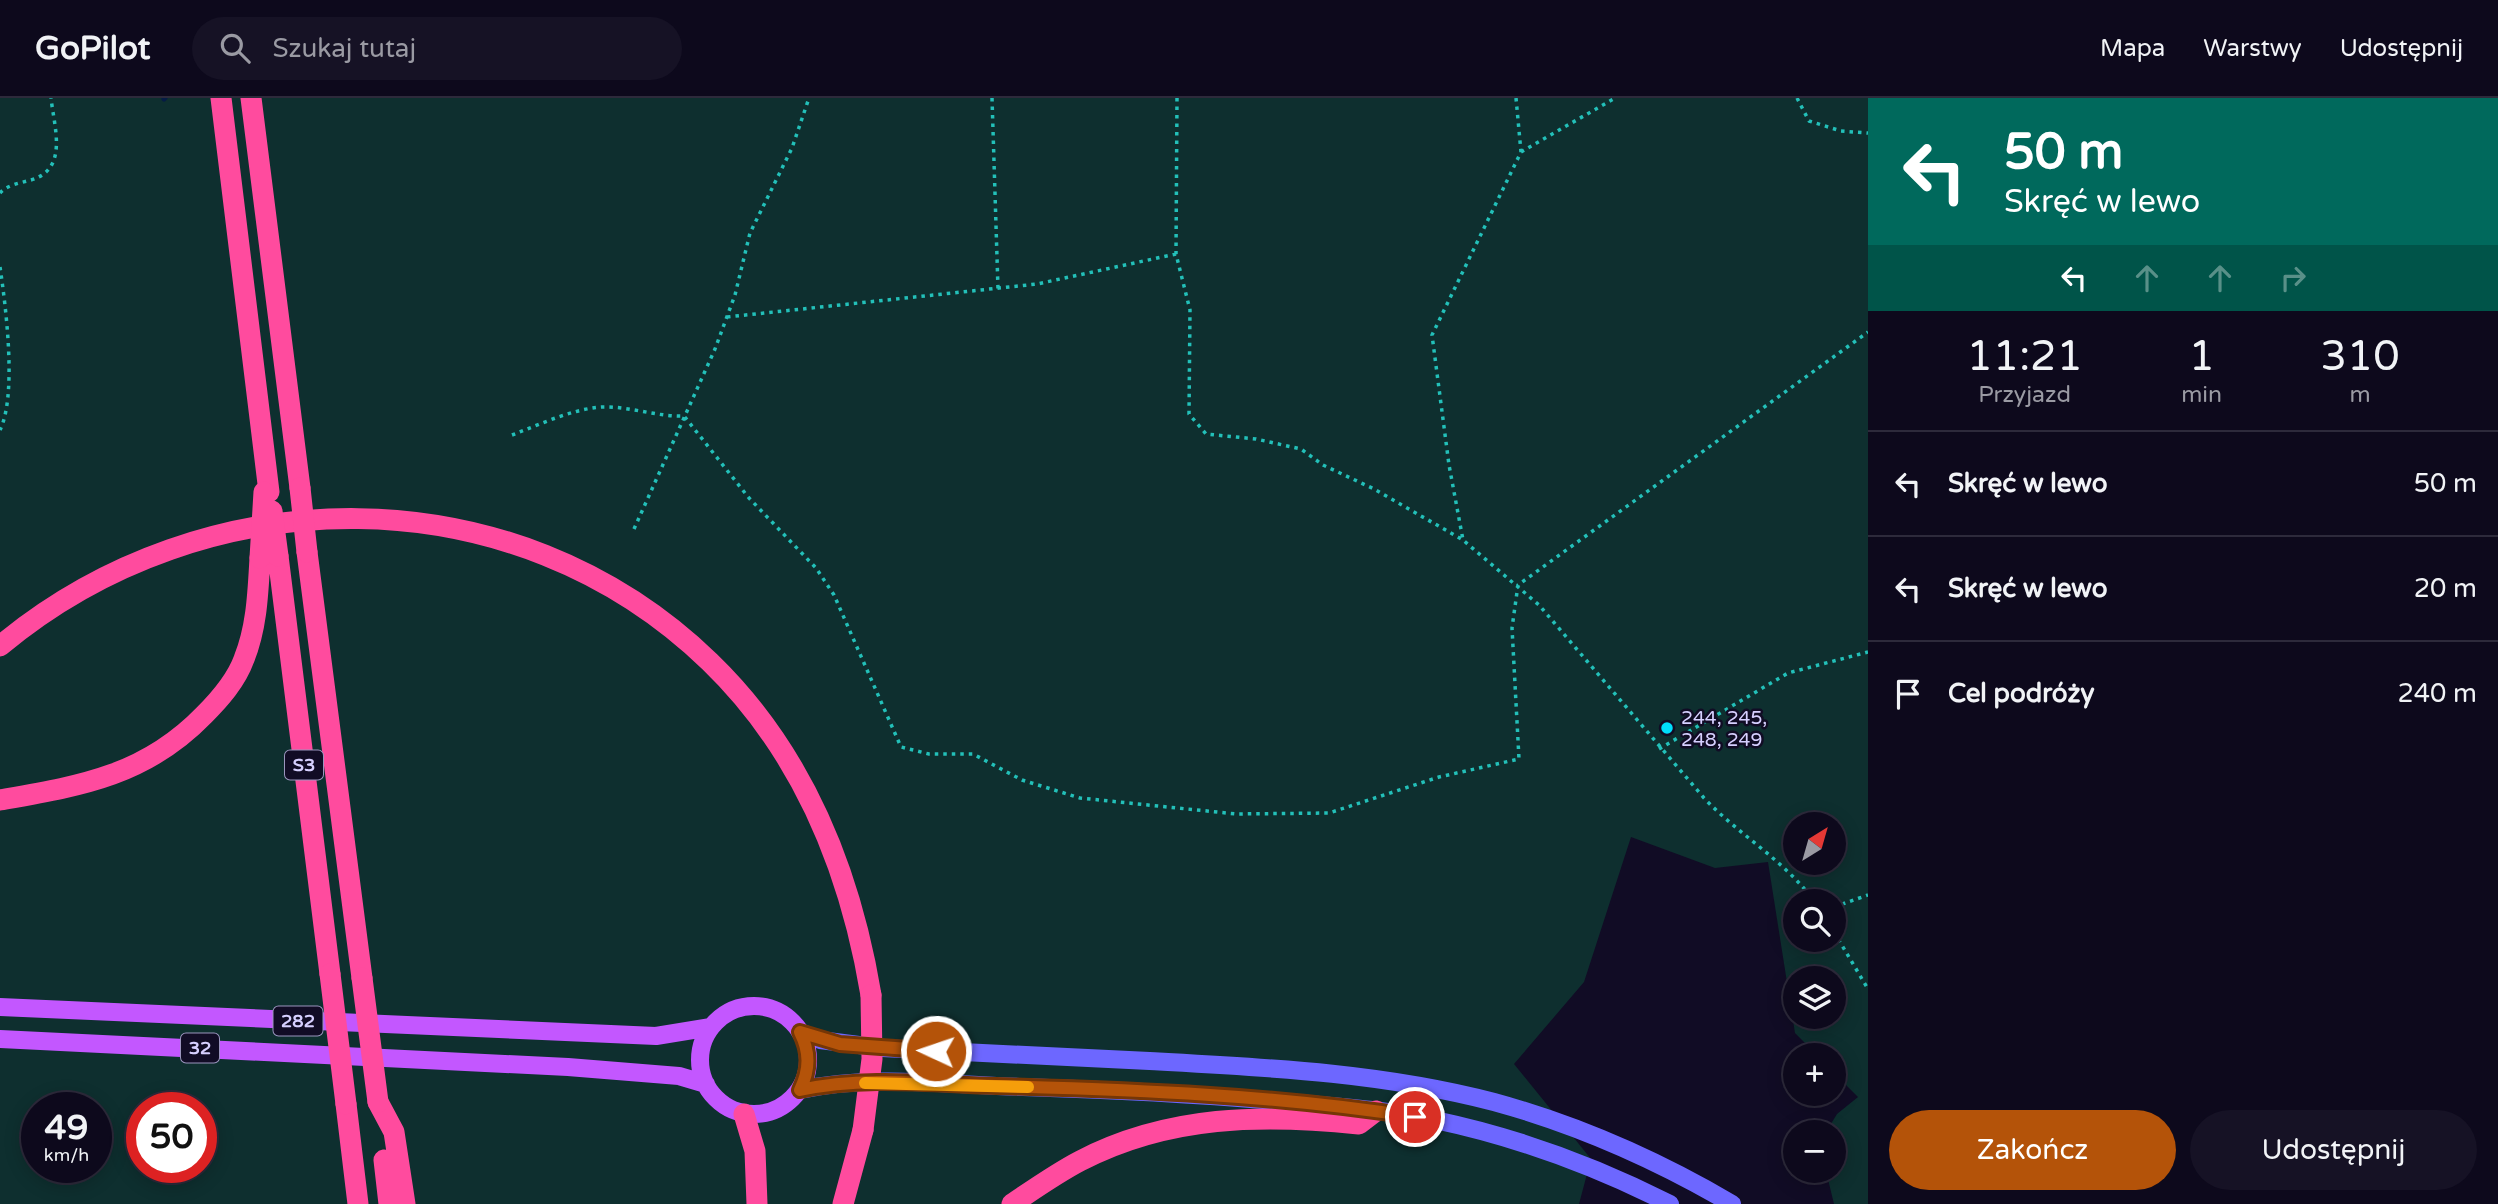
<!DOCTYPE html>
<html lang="pl">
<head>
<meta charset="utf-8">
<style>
  body { margin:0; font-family:"Varela Round",sans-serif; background:#161225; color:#f1f3f6; height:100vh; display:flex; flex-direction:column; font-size:26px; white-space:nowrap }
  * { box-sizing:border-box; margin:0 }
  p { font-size:23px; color:#9a9aa3 }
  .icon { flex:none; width:38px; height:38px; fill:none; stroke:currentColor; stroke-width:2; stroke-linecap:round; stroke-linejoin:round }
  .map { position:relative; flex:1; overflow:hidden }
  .panel { display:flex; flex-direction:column; background:#0d091c; width:630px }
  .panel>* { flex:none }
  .banner { background:#00695c; color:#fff; overflow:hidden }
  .needle { width:46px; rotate:37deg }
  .controls { position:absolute; left:1783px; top:714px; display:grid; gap:14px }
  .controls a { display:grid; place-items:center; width:63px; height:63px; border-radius:50%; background:#0d091c; box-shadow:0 4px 18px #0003,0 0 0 2px #2d2a3b; font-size:35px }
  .speed { position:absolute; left:21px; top:994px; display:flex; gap:14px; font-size:35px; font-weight:700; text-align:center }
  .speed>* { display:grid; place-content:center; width:91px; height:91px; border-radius:50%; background:#0d091c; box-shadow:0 4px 18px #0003,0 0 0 2px #2d2a3b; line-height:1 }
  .speed small { font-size:18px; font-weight:400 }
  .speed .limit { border:10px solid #d22; background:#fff; color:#111 }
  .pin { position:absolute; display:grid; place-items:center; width:60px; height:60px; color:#fff; margin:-30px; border:4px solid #fff; border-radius:50%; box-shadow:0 2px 7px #0007 }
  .me { position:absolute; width:77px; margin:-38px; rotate:273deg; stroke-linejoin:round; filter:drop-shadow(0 0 5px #0008) }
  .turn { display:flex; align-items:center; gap:24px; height:147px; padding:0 21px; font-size:32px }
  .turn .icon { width:91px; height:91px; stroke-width:2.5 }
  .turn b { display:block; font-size:49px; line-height:60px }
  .lanes { display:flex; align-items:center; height:66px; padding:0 21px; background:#0003; justify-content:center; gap:35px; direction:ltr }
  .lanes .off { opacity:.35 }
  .eta { display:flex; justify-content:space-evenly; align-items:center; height:119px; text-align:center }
  .eta b { font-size:42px; font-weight:600; line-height:49px }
  .action { display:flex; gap:14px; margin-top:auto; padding:14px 21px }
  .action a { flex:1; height:80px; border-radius:42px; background:#b45309; color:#fff; font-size:28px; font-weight:600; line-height:80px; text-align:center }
  .action a+a { background:#161225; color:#f1f3f6 }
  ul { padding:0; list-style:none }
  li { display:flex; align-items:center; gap:21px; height:105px; padding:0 21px; border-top:2px solid #2d2a3b }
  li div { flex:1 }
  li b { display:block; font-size:26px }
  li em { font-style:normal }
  header { display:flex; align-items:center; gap:42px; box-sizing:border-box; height:98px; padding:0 35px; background:#0d091c; border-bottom:2px solid #2d2a3b }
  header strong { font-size:33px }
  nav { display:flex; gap:38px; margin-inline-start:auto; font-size:24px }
  .search { width:490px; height:63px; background:#161225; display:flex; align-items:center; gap:18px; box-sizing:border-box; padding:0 24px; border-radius:38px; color:#9a9aa3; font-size:26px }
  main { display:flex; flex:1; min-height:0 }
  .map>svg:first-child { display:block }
  .green { fill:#0e2f2f; fill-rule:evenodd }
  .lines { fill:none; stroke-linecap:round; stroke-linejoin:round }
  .stream { stroke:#051b45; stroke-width:5 }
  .path { stroke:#23c0b9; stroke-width:3.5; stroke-dasharray:3.5 5; stroke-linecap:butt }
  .secondary { stroke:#6d67ff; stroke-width:18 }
  .primary { stroke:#c357ff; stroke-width:18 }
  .highway { stroke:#ff4b9e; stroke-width:21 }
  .highway-bridge { stroke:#ff4b9e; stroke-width:21 }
  .route-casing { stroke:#753606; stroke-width:18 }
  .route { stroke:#b45309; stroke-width:12 }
  .slow { stroke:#f59e0b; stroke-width:12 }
  .poi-dot { fill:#00defb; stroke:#110c25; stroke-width:2.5 }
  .labels { text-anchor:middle; stroke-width:5; stroke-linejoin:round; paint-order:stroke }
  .shield { fill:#110c25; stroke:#9b95be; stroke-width:2 }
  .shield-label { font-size:18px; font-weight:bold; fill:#d6d0ff }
  .poi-label { font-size:19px; fill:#d6d0ff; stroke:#110c25; text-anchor:start }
</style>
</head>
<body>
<header>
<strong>GoPilot</strong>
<div class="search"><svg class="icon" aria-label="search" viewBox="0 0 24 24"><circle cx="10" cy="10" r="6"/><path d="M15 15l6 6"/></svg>Szukaj tutaj</div>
<nav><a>Mapa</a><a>Warstwy</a><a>Udostępnij</a></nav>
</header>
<main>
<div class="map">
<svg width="1868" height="1106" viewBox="0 0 1868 1106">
  <rect width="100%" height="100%" fill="#110c25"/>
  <path class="green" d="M0,0h1868v1106h-34l-8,-33h8v-39h-8l11,-18 21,-17 -24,-24v-18h-17l-22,-22 -27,-171 -53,6 -84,-31 -47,145 -70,82 77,95 -12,45h-1579zM1796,726h38v39h-38zM1796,803h38v39h-38zM1796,880h38v39h-38zM37,1010h59v59h-59zM142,1010h59v59h-59z"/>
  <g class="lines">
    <path class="stream" d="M164,1l1,-1"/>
    <path class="path" d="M992,0l6,191
      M1177,0l-1,156 14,56 -1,104 17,20 50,5 45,10 22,16 51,24 89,51
      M1516,0l5,54 -89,183 17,130 14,75 76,65 165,193c35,37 80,62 110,103
      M1797,0l12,23 32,10 27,2
      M1521,54l94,-54
      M0,95c7,-8 20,-10 31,-13 38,-11 23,-53 20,-82
      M0,169c6,41 17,128 0,163
      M727,219l310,-33 139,-30
      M512,337c29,-11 60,-26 90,-28 27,-1 55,10 82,9l65,82 67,70 18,27 67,152 28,7h44l49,26 58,18 156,16 93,-1 110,-36 80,-18 -7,-131 6,-43 350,-253
      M634,431l81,-180 20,-54 15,-62 42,-85 17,-50
      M1659,651l129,-76 80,-21
      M1834,809l34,-12
      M1834,834l34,57"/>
    <path class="secondary" d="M800,934l20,8 62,8c96,5 191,9 286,14 110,6 219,12 326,40 84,23 163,58 238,102
      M800,992c71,-16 150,-5 223,-3 95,3 191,8 286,17 42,4 85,7 126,16 81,17 162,47 235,84"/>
    <path class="primary" d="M700 962a54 54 0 1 1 108 0a54 54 0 1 1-108 0Z
      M0,909l656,29 55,-9
      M0,941l568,28 111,9 27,8"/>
    <path class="highway" d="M221,0l48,394
      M251,0l49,390
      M307,454l55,426
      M278,458l52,418
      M0,548c205,-171 514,-174 710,16 93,90 140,207 161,333
      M0,702c80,-14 145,-24 204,-85 16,-16 32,-34 40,-56 13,-32 14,-67 16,-101
      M378,1004l16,30 11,72
      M346,1006l12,100
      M744,1016l11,37 2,53
      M384,1062l5,44
      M843,1106l20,-74
      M1012,1106c22,-15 45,-31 68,-43 88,-46 183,-47 279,-37l17,-13"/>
    <path class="highway-bridge" d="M300,390l7,64
      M272,413l6,45
      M260,460l4,-66
      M330,876l16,130
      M362,880l16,124
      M863,1032l9,-71 -1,-64"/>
  </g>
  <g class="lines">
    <defs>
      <path id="route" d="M936,953l-96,-7 -40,-12c10,20 10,37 0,58 64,-14 132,-6 196,-4 140,4 281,9 419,31"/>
    </defs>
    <use href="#route" class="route-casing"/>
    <use href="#route" class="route"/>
    <path class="slow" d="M865,985l163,4"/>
  </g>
  <circle class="poi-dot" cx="1667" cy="630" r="7"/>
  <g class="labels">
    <g class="shield">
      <rect x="285" y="652.5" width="38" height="29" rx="5"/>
      <rect x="273.5" y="908.5" width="49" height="29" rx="5"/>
      <rect x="181" y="935.5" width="38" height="29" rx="5"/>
    </g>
    <g class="shield-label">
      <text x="304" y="673">S3</text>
      <text x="298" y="929">282</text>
      <text x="200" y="956">32</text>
    </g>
    <g class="poi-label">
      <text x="1681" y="626">244, 245,<tspan x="1681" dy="22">248, 249</tspan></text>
    </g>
  </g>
</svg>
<div class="controls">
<a><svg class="needle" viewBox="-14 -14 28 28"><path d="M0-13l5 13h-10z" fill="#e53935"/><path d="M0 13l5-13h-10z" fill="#9a9aa3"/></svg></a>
<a><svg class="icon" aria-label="search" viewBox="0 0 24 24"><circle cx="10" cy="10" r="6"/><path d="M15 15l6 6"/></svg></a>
<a><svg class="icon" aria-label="layers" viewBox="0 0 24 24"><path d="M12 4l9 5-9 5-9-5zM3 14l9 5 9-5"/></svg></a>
<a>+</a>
<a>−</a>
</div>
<div class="speed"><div>49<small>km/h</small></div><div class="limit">50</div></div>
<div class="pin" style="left:1415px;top:1019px;background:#d93025"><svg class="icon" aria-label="arrive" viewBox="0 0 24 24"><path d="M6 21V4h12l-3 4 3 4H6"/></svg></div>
<svg class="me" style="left:936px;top:953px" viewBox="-20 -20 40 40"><circle r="17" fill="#b45309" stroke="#fff" stroke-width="3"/><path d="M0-11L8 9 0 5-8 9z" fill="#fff"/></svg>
</div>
<section class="panel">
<div class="banner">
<div class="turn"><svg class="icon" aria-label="left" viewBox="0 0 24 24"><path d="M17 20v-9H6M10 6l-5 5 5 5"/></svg><div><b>50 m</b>Skręć w lewo</div></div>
<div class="lanes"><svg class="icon" aria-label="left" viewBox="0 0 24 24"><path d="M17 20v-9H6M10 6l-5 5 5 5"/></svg><svg class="icon off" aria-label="ahead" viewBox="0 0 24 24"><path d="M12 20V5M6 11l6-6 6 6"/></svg><svg class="icon off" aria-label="ahead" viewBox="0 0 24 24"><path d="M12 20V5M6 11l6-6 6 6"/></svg><svg class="icon off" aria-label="right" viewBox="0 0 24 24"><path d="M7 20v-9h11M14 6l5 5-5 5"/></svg></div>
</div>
<div class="eta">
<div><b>11:21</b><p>Przyjazd</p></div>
<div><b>1</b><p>min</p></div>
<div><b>310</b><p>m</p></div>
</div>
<ul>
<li><svg class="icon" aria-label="left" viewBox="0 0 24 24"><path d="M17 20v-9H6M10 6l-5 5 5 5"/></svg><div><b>Skręć w lewo</b></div><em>50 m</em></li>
<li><svg class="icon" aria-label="left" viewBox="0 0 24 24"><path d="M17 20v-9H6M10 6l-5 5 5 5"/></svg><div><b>Skręć w lewo</b></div><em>20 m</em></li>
<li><svg class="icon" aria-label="arrive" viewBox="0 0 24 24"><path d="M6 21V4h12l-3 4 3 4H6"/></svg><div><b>Cel podróży</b></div><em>240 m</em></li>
</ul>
<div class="action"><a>Zakończ</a><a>Udostępnij</a></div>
</section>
</main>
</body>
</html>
